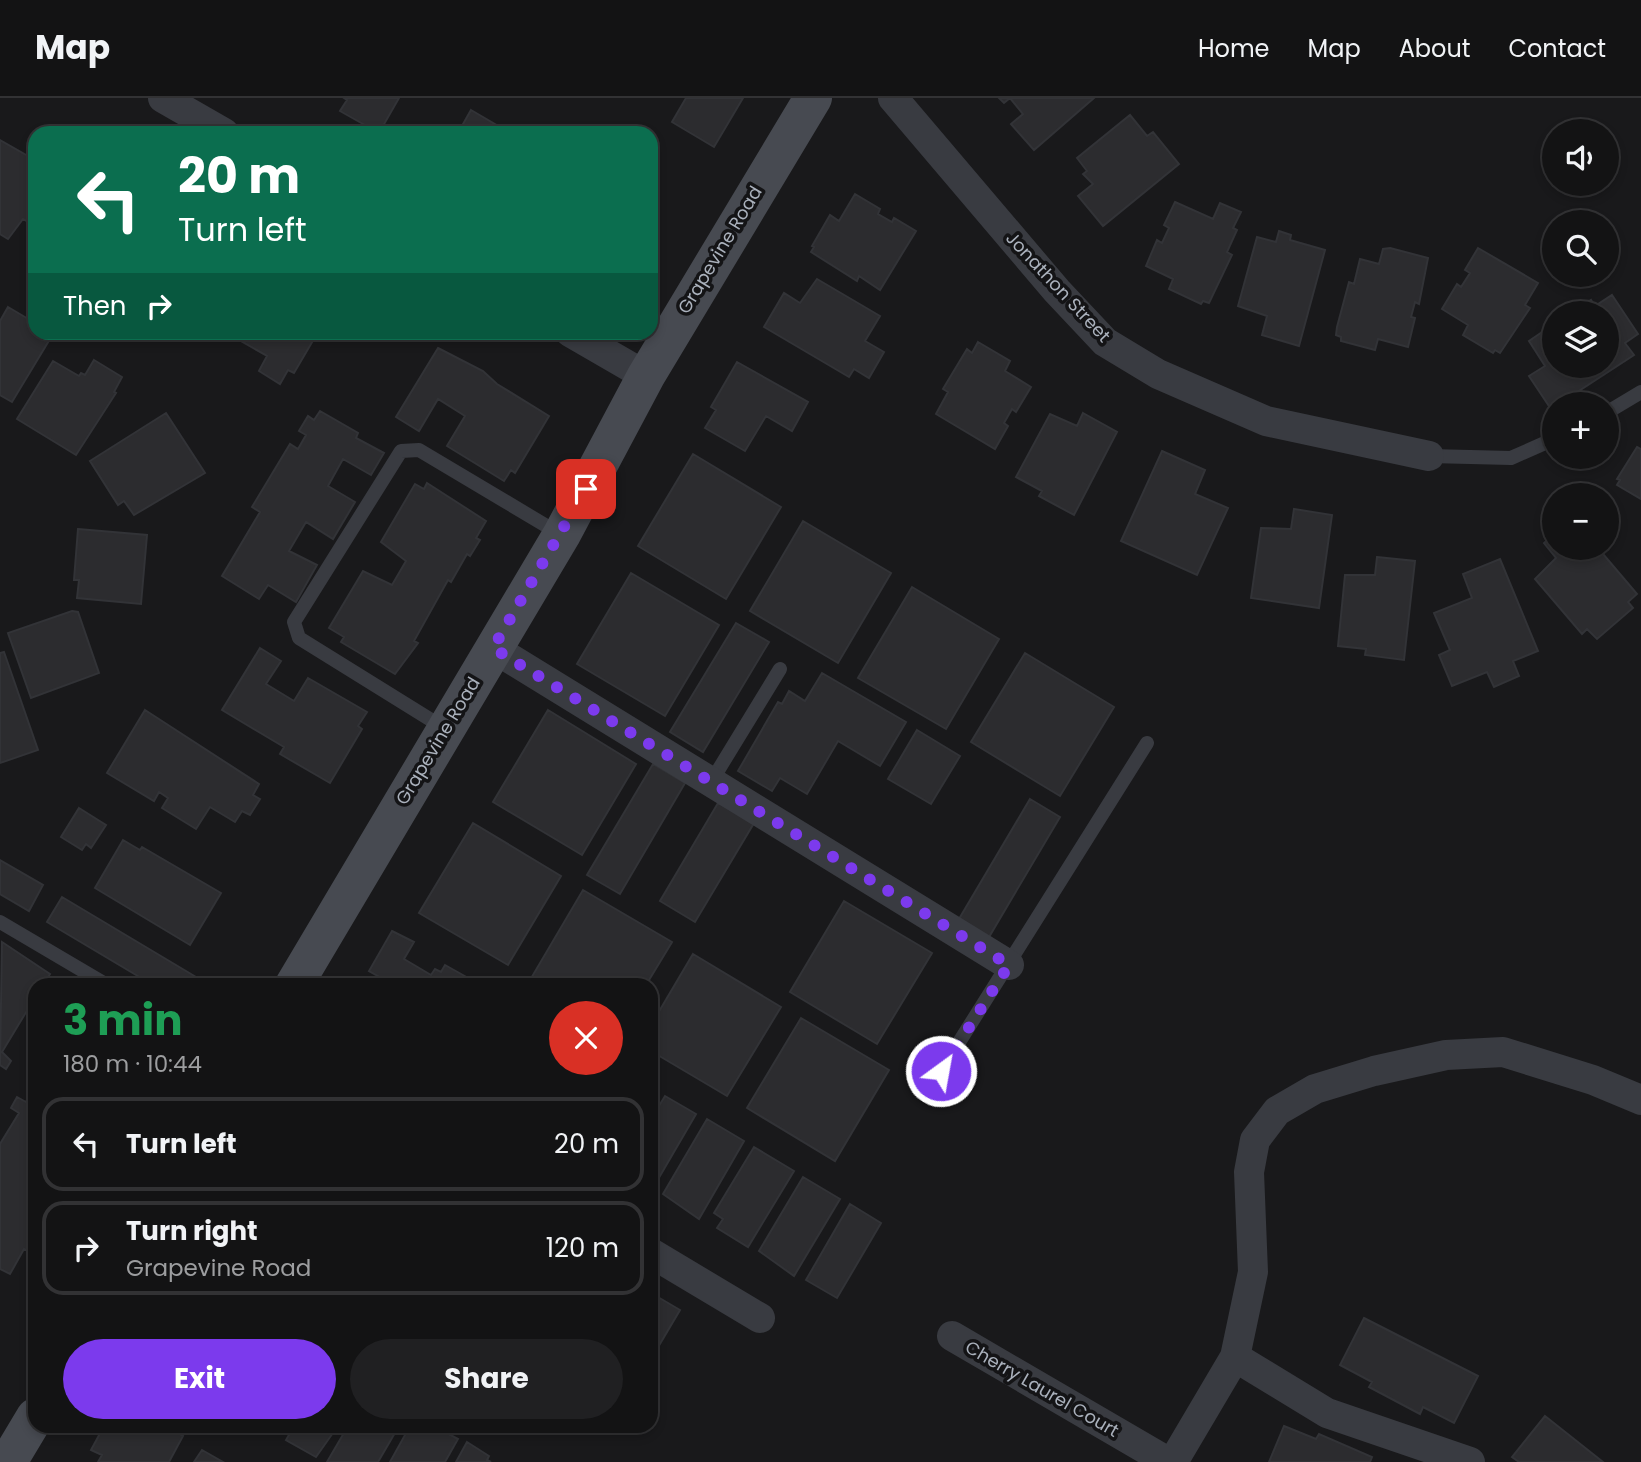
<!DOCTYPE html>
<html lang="en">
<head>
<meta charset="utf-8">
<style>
  body { margin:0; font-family:Poppins,sans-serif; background:#202022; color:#f1f3f6; height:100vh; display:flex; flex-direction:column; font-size:26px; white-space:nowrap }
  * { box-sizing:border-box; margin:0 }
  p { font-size:23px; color:#9d9ea0 }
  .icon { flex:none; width:38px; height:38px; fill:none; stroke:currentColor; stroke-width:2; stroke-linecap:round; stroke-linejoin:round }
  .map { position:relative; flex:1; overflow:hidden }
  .sheet { position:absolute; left:28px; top:880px; width:630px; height:455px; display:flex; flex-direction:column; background:#131314; border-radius:21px; box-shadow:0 4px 10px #0003,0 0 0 2px #323234 }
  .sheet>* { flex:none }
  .top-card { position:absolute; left:28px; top:28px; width:630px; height:214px; border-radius:21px; box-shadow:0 4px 10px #0003,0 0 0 2px #323234; background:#0b6e4f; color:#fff; overflow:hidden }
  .controls { position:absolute; left:1542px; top:21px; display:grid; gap:14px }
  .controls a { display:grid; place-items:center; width:77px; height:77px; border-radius:50%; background:#131314; box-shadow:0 4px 10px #0003,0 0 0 2px #323234; font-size:35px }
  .pin { position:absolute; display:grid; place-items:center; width:60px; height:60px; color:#fff; margin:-30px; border-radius:14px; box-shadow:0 4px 10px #0006 }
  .me { position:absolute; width:77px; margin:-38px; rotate:32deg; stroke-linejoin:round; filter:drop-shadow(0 0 5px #0008) }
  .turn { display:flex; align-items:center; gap:24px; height:147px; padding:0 35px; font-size:32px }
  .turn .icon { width:91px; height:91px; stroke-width:2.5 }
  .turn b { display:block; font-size:49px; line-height:60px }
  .then { display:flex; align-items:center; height:66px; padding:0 35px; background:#0003; gap:14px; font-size:26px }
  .round { display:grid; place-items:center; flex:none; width:74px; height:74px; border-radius:37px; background:#202022 }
  .summary { display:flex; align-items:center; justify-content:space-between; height:119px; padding:0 35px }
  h1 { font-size:42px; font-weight:700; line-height:52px; color:#1e9e55 }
  .button { display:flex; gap:14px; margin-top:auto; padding:14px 35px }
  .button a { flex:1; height:80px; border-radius:42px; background:#7c3aed; color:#fff; font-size:28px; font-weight:700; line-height:80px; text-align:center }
  .button a+a { background:#202022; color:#f1f3f6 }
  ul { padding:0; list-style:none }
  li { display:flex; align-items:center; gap:21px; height:94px; margin:0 14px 10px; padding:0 21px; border:4px solid #323234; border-radius:21px }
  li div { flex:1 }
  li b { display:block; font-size:26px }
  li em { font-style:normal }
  header { display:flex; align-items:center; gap:42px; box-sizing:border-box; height:98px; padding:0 35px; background:#131314; border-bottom:2px solid #323234 }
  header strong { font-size:33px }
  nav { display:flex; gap:38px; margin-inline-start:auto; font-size:24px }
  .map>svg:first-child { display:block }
  .building { fill:#2c2c2f; stroke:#323337; stroke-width:2 }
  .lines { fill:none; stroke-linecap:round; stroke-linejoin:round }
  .lane { stroke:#393b41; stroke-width:14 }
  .street { stroke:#393b41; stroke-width:30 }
  .secondary { stroke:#474a51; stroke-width:38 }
  .route { stroke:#7c3aed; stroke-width:12; stroke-dasharray:0 21.6 }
  .labels { text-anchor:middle; stroke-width:7; stroke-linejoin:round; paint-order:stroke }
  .street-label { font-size:18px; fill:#aab1bc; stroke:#141416 }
</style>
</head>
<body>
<header>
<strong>Map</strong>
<nav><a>Home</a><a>Map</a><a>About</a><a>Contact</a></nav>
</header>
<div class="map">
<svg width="1641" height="1364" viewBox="0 0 1641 1364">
  <rect width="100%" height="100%" fill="#19191b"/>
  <path class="building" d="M344,0h55l-20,35 -39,-22 7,-11z
    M686,0h57l-29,49 -42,-25z
    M999,0h95l-60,52 -23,-26 12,-10 -13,-16 -6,5z
    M471,12l39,23h-52z
    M1130,17l17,21 6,-4 26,32 -76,62 -25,-30 15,-12 -10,-10 4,-3 -10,-13z
    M0,42l35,20v66l-12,-7 -15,20 -8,-5z
    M855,96l25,15 -2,5 14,8 2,-4 22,13 -36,59 -21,-14 -2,5 -46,-29 3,-5 -2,-1 18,-31 9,6z
    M1175,104l38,17 7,-16 21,9 -8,16 4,2 -10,22 5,3 -23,48 -6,-2 -2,3 -32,-15 4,-10 -27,-13 11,-26 5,3 7,-15 -5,-3z
    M1279,133l12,4 -1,5 35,10 -26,96 -37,-11 5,-19 -29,-10 19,-69 19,5z
    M1390,150l38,10 -9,46 -4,-2 -4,15 4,1 -7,29 -30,-8 -3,11 -34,-9v-4l-5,-2 1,-8 12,-45 5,2 6,-25 19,5 4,-15z
    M1478,150l60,35 -13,22 5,3 -30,45 -5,-3 -2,3 -30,-18 5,-10 -26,-16 15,-25 4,3 9,-14 -5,-3z
    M817,181l63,37 -15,25 19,11 -15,26 -15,-9 -5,8 -85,-50 20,-34 16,10z
    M1612,197l26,39 -13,9 9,12 -83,54 -22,-33 16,-10 -16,-25 25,-17v42h52v-53h-35l20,-13 4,6z
    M8,209l27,16v9l18,2 -41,68 -12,-7v-74z
    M236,234h82l-24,41 -6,-3 -8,14 -21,-13 8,-15 -33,-19z
    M978,244l32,19 -5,10 26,16 -15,25 -4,-3 -8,14 4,3 -13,23 -59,-35 12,-22 -5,-3 24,-40 5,4z
    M438,250l45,23 14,13 52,32 -34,57 -4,-3 -7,11 -57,-35 18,-30 -27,-17 -19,32 -23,-14z
    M94,262l28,17 -8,15 2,1 -40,62 -59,-36 36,-58 26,15 2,-3 4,2z
    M737,264l71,40 -16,29 -26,-15 -21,35 -40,-23 11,-18 -5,-3z
    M320,313l38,22 -2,5 28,15 -13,22 -28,-16 -15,27 27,16 -22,37 -27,-17 -17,29 28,14 -21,37 -28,-17 -9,14 -37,-23 38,-64 -8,-5 38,-63 8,5 8,-14 -7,-4 9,-15 6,4z
    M166,315l39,60 -71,42 -10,-14 -6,4 -28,-44z
    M1083,315l34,19 -43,83 -35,-19 3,-5 -26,-14 34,-63 27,12z
    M1637,349l4,2v50l-24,-14 3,-5 -3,-1z
    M1162,353l43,19 -10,24 33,14 -31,67 -76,-34z
    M693,356l88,53 -55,92 -88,-53z
    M427,385l59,38 -10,17 4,2 -10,16 -3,-2 -16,28 -3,-2 -34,61 4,2 -23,31 -54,-32 3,-5 -15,-9 34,-57 29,14 14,-24 -25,-19 34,-58 9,5z
    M1294,411l38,6 -13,93 -68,-10 10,-70 30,1z
    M803,423l88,52 -53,90 -88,-52z
    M78,431l69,6 -6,69 -64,-6 2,-18h-5z
    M1554,436v14h44l39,46 -9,8 5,6 -36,31 -10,-10 -5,5 -47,-55 21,-21 -12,-15z
    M1377,459l38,4 -11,99 -39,-5 1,-6 -28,-3 7,-71h30z
    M1500,461l38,92 -25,10 6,15 -25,11 -7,-15 -35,14 -13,-31 11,-5 -16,-37 38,-15 -9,-24z
    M631,475l88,52 -54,91 -88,-52z
    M912,489l87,52 -53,90 -88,-51z
    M72,513l6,1 21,61 -68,25 -23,-65z
    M736,525l33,19 -66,110 -33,-20z
    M260,550l21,13 -15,23 28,17 14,-23 59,34 -9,14 4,3 -32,54 -50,-29 4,-7 -62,-37z
    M4,554l34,98 -38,13v-110z
    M1025,555l89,54 -54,89 -89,-54z
    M822,575l84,49 -26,44 -42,-25 -31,53 -27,-16 -8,13 -34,-20 40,-69 4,2 7,-13 16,10z
    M145,612l114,74 -6,11 7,4 -10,16 -8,-4 -7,11 -25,-15 -14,22 -34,-21 6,-10 -9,-6 -5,9 -47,-28z
    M548,612l88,54 -54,91 -89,-53z
    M917,632l43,26 -29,48 -43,-25z
    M653,666l32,19 -65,111 -33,-19z
    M1030,701l30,18 -71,120 -30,-18z
    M718,705l36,20 -59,99 -35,-21z
    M79,710l27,17 -15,23 -5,-4 -4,6 -21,-13z
    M473,725l88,53 -53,89 -89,-52z
    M123,742l17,10 2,-3 79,46 -31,52 -95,-57z
    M0,762l43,25 -14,26 -29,-17z
    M583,792l89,52 -26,43h-107l-9,-5z
    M62,799l134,80 -5,8h-38l-106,-63z
    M844,803l88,52 -55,91 -87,-52z
    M392,833l22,11 -10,17 27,16 4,-6 6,3 4,-7 25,14 -4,6h-72l-25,-14z
    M2,844l48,32 -7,11h-8v28l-7,-4 -26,43 9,9 -5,8 -6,-4z
    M693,856l88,53 -54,89 -76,-45v-26z
    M801,920l88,52 -54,91 -88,-53z
    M35,988v149l-4,6 4,2 -6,9 -5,-3 -14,25 -10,-5v-125l19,-31 -8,-5 6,-11 9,5z
    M665,998l31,18 -43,74 -2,-69z
    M707,1021l37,22 -45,78 -36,-25z
    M754,1049l40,24 -46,76 -31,-19 6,-9 -9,-6z
    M803,1079l37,22 -46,77 -35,-25z
    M850,1106l31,19 -44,75 -31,-18z
    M651,1195l29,17 -29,49z
    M1364,1220l114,58 -24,47 -31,-16 -3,7 -51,-27 3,-5 -32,-17z
    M1545,1318l58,46h-84l-7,-5z
    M104,1328l13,3 2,-3h46l18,10 -14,26h-71l4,-7 -11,-5z
    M294,1328h41v4l-19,27 -30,-17z
    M348,1328h51l-21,36h-51z
    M410,1328l11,5 2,-5h11l24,13 -13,23h-55z
    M1284,1328l32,13 3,-5 53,23 -2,5h-101z
    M467,1344l22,14 -2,4 4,2h-35z
    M202,1352l21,12h-29z"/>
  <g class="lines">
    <path class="lane" d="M1606,315l35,-21
      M1429,358l82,2 43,-19
      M444,630l-145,-90 -5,-16 107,-171 18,-1 141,84
      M711,684l69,-113
      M0,824l107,63
      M941,973l206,-328"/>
    <path class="street" d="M163,0l61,35
      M893,0l164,193 48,51 53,32 108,47 163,35
      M570,234l76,44
      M493,550l516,317
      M651,1155l109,65
      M952,1238l216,126
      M1235,1259l92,56 143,49
      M1173,1364l62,-105 18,-85 -4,-100 6,-32 22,-29 38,-22 59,-18 72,-16 57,-3 90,28 48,20"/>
    <path class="secondary" d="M294,887l268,-451 84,-158 167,-278
      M8,1364l27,-45"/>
  </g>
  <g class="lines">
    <path class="route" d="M586,391l-93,159 516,317 -68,106"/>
  </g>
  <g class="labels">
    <g class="street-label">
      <text transform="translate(720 152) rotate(-59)" y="6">Grapevine Road</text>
      <text transform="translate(1058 189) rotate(47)" y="6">Jonathon Street</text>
      <text transform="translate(438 643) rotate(-59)" y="6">Grapevine Road</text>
      <text transform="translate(1042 1291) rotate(30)" y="6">Cherry Laurel Court</text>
    </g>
  </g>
</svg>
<div class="controls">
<a><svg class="icon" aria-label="sound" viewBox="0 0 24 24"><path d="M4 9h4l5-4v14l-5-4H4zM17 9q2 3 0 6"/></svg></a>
<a><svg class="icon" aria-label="search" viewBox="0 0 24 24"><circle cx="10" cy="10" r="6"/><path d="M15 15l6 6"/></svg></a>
<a><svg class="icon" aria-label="layers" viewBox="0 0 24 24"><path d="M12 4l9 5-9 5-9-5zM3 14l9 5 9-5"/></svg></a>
<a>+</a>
<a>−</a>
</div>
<div class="pin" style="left:586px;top:391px;background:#d93025"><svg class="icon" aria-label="arrive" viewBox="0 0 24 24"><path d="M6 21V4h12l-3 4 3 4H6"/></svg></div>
<svg class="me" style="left:941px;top:973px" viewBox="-20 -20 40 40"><circle r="17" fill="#7c3aed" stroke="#fff" stroke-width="3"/><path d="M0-11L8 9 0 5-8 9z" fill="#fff"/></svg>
<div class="top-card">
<div class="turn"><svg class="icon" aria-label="left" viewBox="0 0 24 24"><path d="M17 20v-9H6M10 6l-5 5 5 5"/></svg><div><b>20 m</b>Turn left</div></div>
<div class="then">Then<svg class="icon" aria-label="right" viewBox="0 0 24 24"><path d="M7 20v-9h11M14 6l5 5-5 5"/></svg></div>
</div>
<section class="sheet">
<div class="summary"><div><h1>3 min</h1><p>180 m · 10:44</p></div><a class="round" style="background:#d93025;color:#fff"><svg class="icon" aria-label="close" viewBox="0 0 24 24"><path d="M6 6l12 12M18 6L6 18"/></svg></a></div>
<ul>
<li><svg class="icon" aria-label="left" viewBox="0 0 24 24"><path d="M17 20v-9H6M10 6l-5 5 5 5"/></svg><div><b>Turn left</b></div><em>20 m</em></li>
<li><svg class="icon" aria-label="right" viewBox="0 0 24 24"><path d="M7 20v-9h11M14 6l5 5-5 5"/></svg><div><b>Turn right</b><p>Grapevine Road</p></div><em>120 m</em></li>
</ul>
<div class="button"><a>Exit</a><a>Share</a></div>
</section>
</div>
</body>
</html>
